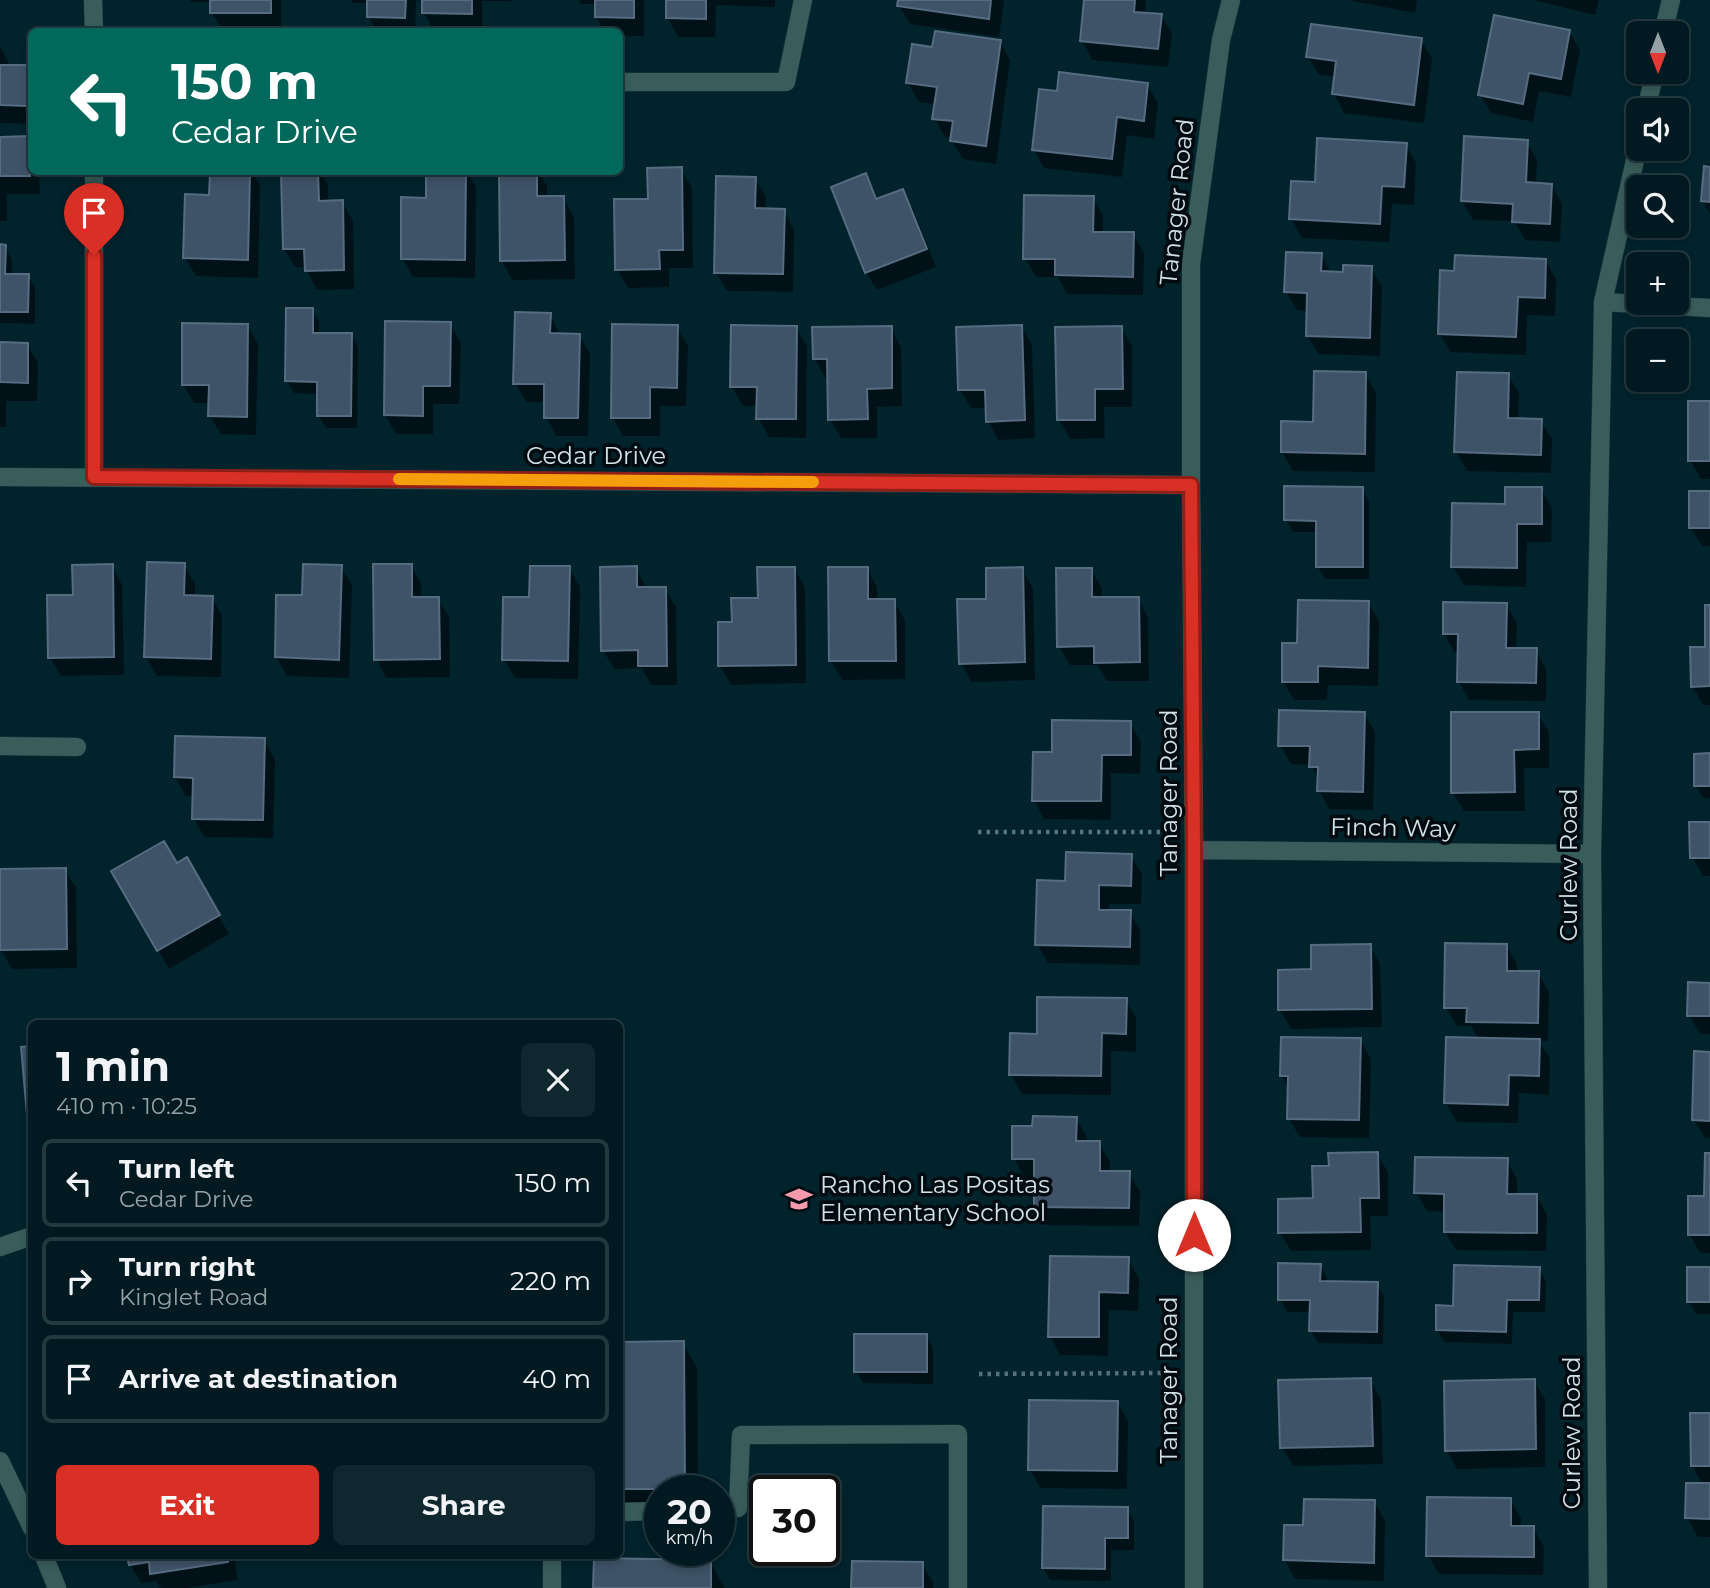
<!DOCTYPE html>
<html lang="en">
<head>
<meta charset="utf-8">
<style>
  body { margin:0; font-family:Montserrat,sans-serif; background:#0f272e; color:#f1f3f6; height:100vh; display:flex; flex-direction:column; font-size:26px; white-space:nowrap }
  * { box-sizing:border-box; margin:0 }
  p { font-size:23px; color:#96a1a5 }
  .icon { flex:none; width:38px; height:38px; fill:none; stroke:currentColor; stroke-width:2; stroke-linecap:round; stroke-linejoin:round }
  .map { position:relative; flex:1; overflow:hidden }
  .drawer { position:absolute; left:28px; top:1020px; width:595px; height:539px; display:flex; flex-direction:column; background:#011a21; border-radius:10px; box-shadow:0 4px 10px #0003,0 0 0 2px #23383f }
  .drawer>* { flex:none }
  .banner { position:absolute; left:28px; top:28px; width:595px; height:147px; border-radius:10px; box-shadow:0 4px 10px #0003,0 0 0 2px #23383f; background:#00695c; color:#fff; overflow:hidden }
  .needle { width:46px; rotate:180deg }
  .fabs { position:absolute; left:1626px; top:21px; display:grid; gap:14px }
  .fabs a { display:grid; place-items:center; width:63px; height:63px; border-radius:10px; background:#011a21; box-shadow:0 4px 10px #0003,0 0 0 2px #23383f; font-size:35px }
  .speed { position:absolute; left:644px; top:1475px; display:flex; gap:14px; font-size:35px; font-weight:700; text-align:center }
  .speed>* { display:grid; place-content:center; width:91px; height:91px; border-radius:50%; background:#011a21; box-shadow:0 4px 10px #0003,0 0 0 2px #23383f; line-height:1 }
  .speed small { font-size:18px; font-weight:400 }
  .speed .limit { border:4px solid #111; border-radius:10px; background:#fff; color:#111 }
  .pin { position:absolute; display:grid; place-items:center; width:60px; height:60px; color:#fff; margin:-72px -30px; border-radius:50% 50% 50% 0; rotate:-45deg; box-shadow:0 0 7px #0007 }
  .pin .icon { rotate:45deg }
  .me { position:absolute; width:77px; margin:-38px; rotate:0deg; stroke-linejoin:round; filter:drop-shadow(0 0 5px #0008) }
  .turn { display:flex; align-items:center; gap:24px; height:147px; padding:0 28px; font-size:32px }
  .turn .icon { width:91px; height:91px; stroke-width:2.5 }
  .turn b { display:block; font-size:49px; line-height:60px }
  .round { display:grid; place-items:center; flex:none; width:74px; height:74px; border-radius:10px; background:#0f272e }
  .overview { display:flex; align-items:center; justify-content:space-between; height:119px; padding:0 28px }
  h1 { font-size:42px; font-weight:700; line-height:52px }
  .primary-button { display:flex; gap:14px; margin-top:auto; padding:14px 28px }
  .primary-button a { flex:1; height:80px; border-radius:10px; background:#d93025; color:#fff; font-size:28px; font-weight:700; line-height:80px; text-align:center }
  .primary-button a+a { background:#0f272e; color:#f1f3f6 }
  ul { padding:0; list-style:none }
  li { display:flex; align-items:center; gap:21px; height:88px; margin:0 14px 10px; padding:0 14px; border:4px solid #23383f; border-radius:10px }
  li div { flex:1 }
  li b { display:block; font-size:26px }
  li em { font-style:normal }
  .map>svg:first-child { display:block }
  .shadow { fill:#0007 }
  .building { fill:#3e5367; stroke:#566c81; stroke-width:2 }
  .lines { fill:none; stroke-linecap:round; stroke-linejoin:round }
  .minor-casing { stroke:#1e3e46; stroke-width:19 }
  .path { stroke:#567179; stroke-width:4.5; stroke-dasharray:3.5 5; stroke-linecap:butt }
  .minor { stroke:#385d5a; stroke-width:18 }
  .route-casing { stroke:#8d1f18; stroke-width:18 }
  .route { stroke:#d93025; stroke-width:12 }
  .slow { stroke:#f59e0b; stroke-width:12 }
  .labels { text-anchor:middle; stroke-width:7; stroke-linejoin:round; paint-order:stroke }
  .street-label { font-size:24px; fill:#d0e2e8; stroke:#010b0f }
  .poi-label { font-size:24px; fill:#d0e2e8; stroke:#010b0f; text-anchor:start }
</style>
</head>
<body>
<div class="map">
<svg width="1710" height="1588" viewBox="0 0 1710 1588">
  <rect width="100%" height="100%" fill="#01232c"/>
  <path class="shadow" d="M190,0h91v31h-58l-11,-18v-11h-21z
    M351,0h65l-1,32h-38l-8,-15v-14h-16z
    M424,0h87v1h-29v31l-48,-1 -10,-18z
    M579,0h65v36h-24v-4h-15l-9,-15 1,-13h-16z
    M668,0h107v7l-59,-2 -1,32h-37l-10,-19z
    M900,0h104l-5,37 -89,-13 -11,-18z
    M1085,0h61l-1,14 16,1 11,19 -4,33 -76,-7 -10,-19z
    M1348,0h69l-2,13z
    M1533,0h66l-4,15z
    M1569,32l11,18 -9,47 -32,-6 -6,31 -42,-9 -11,-18z
    M1421,40l11,18 -8,65 -80,-10 -10,-19 2,-17 -17,-2 -11,-18z
    M1000,42l10,18 -14,104 -33,-5 -11,-18v-3l-7,-1 -11,-19 2,-14 -17,-2 -11,-19 26,-34z
    M0,47l8,14v6h19l5,8v49l-32,-1z
    M1147,84l11,19 -4,36 -27,-4 -5,42 -78,-9 -10,-18 24,-57z
    M28,138l4,6v28h7l1,22h-33v27h-7v-82z
    M1527,142l10,18 -1,25h15l11,19 -2,38 -35,-2 -11,-19 -41,-1 -11,-19z
    M1406,144l10,19 -2,42 -22,-1 -3,38 -87,-4 -11,-19 26,-35z
    M1710,168v46l-7,-13z
    M681,169l11,19 1,80h-24v19l-41,1 -11,-19 32,-68z
    M211,172h41l8,13 -2,93 -62,-2 -11,-18 26,-61z
    M283,172h37l8,13v17h14l11,19 1,68 -37,1 -10,-19v-4h-12l-11,-18z
    M428,172h39l9,15 -1,91 -62,-1 -11,-19 26,-59z
    M500,172h38l9,14v12h16l11,19 1,62 -63,1 -10,-19z
    M865,176l13,24 24,-9 11,18 23,58 -59,23 -11,-18z
    M755,179l11,18 -1,13 19,1 10,19 -1,62 -66,-1 -11,-19z
    M1093,198l10,18v18h30l11,19 -1,42 -76,-1 -9,-17h-22l-11,-19z
    M0,246h5l7,13v17h16l7,12v36l-35,-1z
    M1321,255l10,18 13,1 27,-6 11,18 -2,70 -62,-2 -11,-19 1,-24 -11,-1 -11,-18z
    M1545,260l11,19 -1,37 -28,-1 -1,40 -76,-3 -10,-18 16,-61z
    M312,310l7,12v12l32,1 7,12 -1,81h-31l-7,-12v-22l-25,-1 -7,-12z
    M550,315l10,20h19l11,19 -2,82h-32l-10,-19v-15h-20l-11,-19z
    M450,324l11,19 -2,61h-26v30h-37l-11,-19z
    M247,325l11,19 -2,91 -35,-1 -11,-18v-13h-16l-11,-19z
    M1021,326l11,19 3,93 -37,2 -10,-19 -1,-13h-16l-11,-18z
    M677,327l11,19 -2,60h-26v30h-37l-11,-19z
    M796,328l11,18 -1,92 -37,-1 -11,-19v-12h-15l-11,-19z
    M891,328l10,19 1,59 -25,1v31h-36l-11,-19v-42l-5,1 -10,-19z
    M1121,328l11,18v61h-28l1,31 -35,1 -11,-19z
    M0,344h27l11,19 -1,38h-31v26h-6z
    M1365,374l11,19 -1,79 -82,-1 -11,-19 33,-29z
    M1508,375l11,18 -1,27 23,1 11,18 -1,34 -84,-2 -11,-19z
    M1710,403v76h-9l-11,-19z
    M1362,488l7,13v78h-44l-7,-12v-35h-25l-7,-12z
    M1541,489l11,19 -1,34h-24l-1,45 -62,-2 -11,-18z
    M1710,493v53h-8l-11,-18z
    M184,565l11,19v13l17,1 10,18 -1,61 -64,-1 -11,-19z
    M112,566l10,19 2,90 -63,1 -11,-18 24,-62z
    M411,566l10,18 1,15h16l11,18 1,60 -64,1 -10,-19z
    M341,567l11,18 -3,93 -62,-2 -11,-19 27,-60z
    M569,568l11,19 -2,92 -63,-1 -11,-19z
    M636,568l11,21h18l11,18 1,78h-26l-9,-17 -28,1 -11,-19z
    M794,568l11,19 1,96 -75,2 -11,-19 14,-42z
    M867,568l10,19v14h17l11,19v59l-63,1 -11,-19z
    M1022,569l11,19 2,92 -64,2 -10,-19 27,-63z
    M1091,570l11,18v11h36l10,18 1,64h-42l-10,-16h-27l-11,-19z
    M1368,603l11,18 -1,65 -50,-1 -1,15h-33l-11,-19z
    M1445,604h61l11,19 -1,27h20l10,19v32l-77,-1 -10,-18v-29h-4l-11,-19z
    M1710,607v98h-7l-11,-19 15,-37z
    M1364,713l11,19 -2,78 -44,-1 -10,-19v-10l-8,-15 -20,-1 -11,-19z
    M1538,714l11,18v36h-25l1,43h-61l-11,-18z
    M1130,723l11,19 -1,32 -29,-1v47l-67,-1 -10,-19 20,-46z
    M264,740l11,19 -2,79 -69,-1 -10,-19v-22h-8l-11,-19z
    M1710,755v43h-7l-7,-12z
    M1710,823v53h-7l-11,-19z
    M1131,856l11,18 -1,30h-32v7l21,1 10,18v35l-92,-2 -11,-19 30,-61z
    M186,860l43,74 -60,35 -55,-97 62,-7z
    M65,870l11,18 1,80 -65,1 -11,-19 -1,-79z
    M1370,945l10,19 2,63 -91,2 -11,-19 33,-39z
    M1506,945l11,19v8l21,1 11,19 -1,49h-9l11,18 -1,36 -30,-2 -1,30 -61,-1 -11,-19 33,-63 -8,-14h-14l-11,-18z
    M1710,984v50h-10l-11,-19z
    M1126,1000l10,18v34l-25,-1v44l-89,-1 -11,-19 27,-39z
    M1360,1040l11,19 -2,79 -69,-1 -11,-18v-30l-7,-13z
    M1710,1053v85h-5l-11,-18z
    M1076,1118l11,19 -1,6h13l11,19v11h19l11,19 -1,34 -93,-1 -11,-19 1,-29h-12l-10,-19z
    M1377,1154l11,18v44h-18l1,34 -80,1 -11,-18 34,-33 17,-32z
    M1710,1154v99h-10l-11,-19 17,-36z
    M1507,1160l10,19v17h19l11,18 -1,37 -90,-1 -11,-18 1,-20 -19,-1 -11,-19z
    M1128,1259l11,19 -1,33 -29,-1 -1,46 -48,-1 -10,-19z
    M1320,1265l7,13v5l50,1 7,12 -1,48 -65,-1 -7,-12v-19h-24l-7,-13z
    M1539,1269l7,12 -1,31h-32l-1,32 -68,-2 -7,-12z
    M1710,1269v45h-14l-7,-12z
    M926,1336l7,12v36l-70,-1 -7,-12z
    M683,1343l14,25 1,123h-38v22l-40,1v-170z
    M1370,1380l11,19 2,65 -90,2 -11,-19z
    M1534,1381l11,18v68l-88,2 -10,-19z
    M1117,1402l11,19 -1,68 -87,-1 -10,-19z
    M1710,1414v123h-12l-11,-19 16,-33 -11,-19z
    M1510,1499l11,19v10h12l11,19 -1,28 -104,-1 -11,-19z
    M1374,1502l11,18 -1,61 -89,-2 -10,-19 20,-34z
    M1127,1509l7,12v29h-23v31l-61,-1 -7,-12z
    M129,1556h105l4,24 -51,8h-26l-5,-7 -15,2 -11,-19z
    M710,1562l15,26h-130z
    M922,1564l11,18v6h-80z"/>
  <path class="building" d="M210,0h61v13h-61z
    M367,0h39l-1,18 -38,-1z
    M422,0h50v14l-50,-1z
    M595,0h39v18l-39,-1z
    M666,0h40v19l-40,-1z
    M898,0h93l-2,19 -92,-13z
    M1084,0h51l-1,12 28,2 -4,35 -78,-8z
    M1494,15l76,15 -9,49 -32,-6 -6,31 -45,-9z
    M1311,24l111,14 -8,67 -82,-11 4,-33 -30,-4z
    M935,31l66,9 -15,106 -36,-5 3,-20 -21,-2 5,-32 -31,-4 6,-39 20,3z
    M0,65h28l-1,41 -27,-1z
    M1059,72l89,11 -4,38 -27,-4 -5,42 -80,-9 7,-61 18,2z
    M29,136l1,40h-30v-39z
    M1464,136l64,4 -2,42 26,2 -2,40 -38,-2 1,-18 -52,-3z
    M1317,138l90,5 -3,44 -22,-1 -2,38 -91,-5 2,-38 24,1z
    M1704,166l6,1v35l-9,-1z
    M682,167l1,83h-24l1,19 -45,1 -1,-71h34l-1,-31z
    M210,172h40l-2,88 -65,-2 2,-64 24,1z
    M281,172h37l1,29 24,-1 1,70 -39,1 -1,-22h-21z
    M426,172h40l-1,88 -64,-1v-62l25,1z
    M499,172h38v24h27l1,64 -65,1z
    M866,173l10,26 27,-10 24,60 -62,24 -34,-86z
    M716,176l40,1 -1,31 30,1 -2,65 -69,-1z
    M1024,195l70,1 -1,36h41l-1,45 -78,-2v-16h-32z
    M0,244l6,1 -1,29h24l-1,38h-28z
    M1286,252l36,1 -1,18 22,1v-7l29,1 -2,72 -64,-2 1,-43 -23,-1z
    M1455,255l91,4 -1,39 -27,-1 -2,40 -78,-3 2,-64 14,1z
    M286,308h27v25h39l-1,83h-34v-34l-32,-1z
    M515,312l36,1 -1,20 30,1 -2,84h-34v-34h-31z
    M385,321l66,1 -1,64h-27v30l-39,-1z
    M182,323l66,1 -1,93 -39,-1 1,-31h-27z
    M612,324l66,1 -1,63 -27,-1v31h-39z
    M731,325l66,1 -1,93h-40l1,-32h-27z
    M1022,325l3,95 -39,2 -1,-32h-27l-2,-63z
    M892,326v62l-25,1 1,30 -40,1 -1,-61h-14l-1,-32z
    M1122,326l1,63h-28v31h-38l-2,-93z
    M0,342l28,1v40l-28,-1z
    M1314,371l52,1 -1,82 -84,-2v-31l32,1z
    M1457,372l52,1 -1,45 34,1 -1,36 -87,-3z
    M1688,401h22v60h-22z
    M1284,486l79,1v80h-47v-46l-32,-1z
    M1505,487h37v37h-25v44l-66,-1 1,-64 53,1z
    M1689,491h21v37h-21z
    M147,562l38,1 -1,32 29,1 -2,63 -67,-2z
    M113,564l1,93 -66,1 -1,-63h26l-1,-30z
    M303,564l39,1 -3,95 -64,-3 1,-62h26z
    M373,564h39v33h27l1,62 -66,1z
    M530,566h40l-2,95 -66,-1 1,-63h26z
    M637,566v21h29l1,79h-29v-16l-37,1 -1,-84z
    M757,567h38l1,98 -78,1v-44h14l-1,-24h27z
    M828,567h40v32h27l1,62h-67z
    M1023,567l2,95 -66,2 -2,-65h29v-31z
    M1056,568h36v29h47l1,65 -46,1v-17l-37,1z
    M1298,600l71,1 -1,67 -50,-2v16h-36v-39h15z
    M1443,602l64,1 -1,45h31l-1,35 -79,-1 1,-48h-15z
    M1705,605h5v81l-19,1 -1,-40h15z
    M1279,710l86,2 -2,80 -46,-1 1,-24h-9l1,-21h-32z
    M1451,712h88v37l-25,1 1,42 -64,1z
    M1052,720l79,1v34h-29l-1,46h-69l1,-49h19z
    M175,736l90,2 -2,82 -71,-1 1,-41 -19,-1z
    M1710,753v33h-16v-32z
    M1689,822h21v36h-20z
    M164,841l13,22 10,-6 33,58 -63,36 -46,-80z
    M1066,852l66,2 -1,32 -32,-1v25h32l-1,37 -95,-2 2,-65 28,1z
    M66,868l1,81 -67,1v-81z
    M1445,943l62,1v27h32l-1,52 -72,-1 1,-14h-23z
    M1371,944l1,65 -94,1v-40l33,-1v-24z
    M1688,982l22,1v33h-23z
    M1037,997l90,1 -1,36 -24,-1 -1,43 -92,-1 1,-42 27,1z
    M1281,1037l80,1 -2,82 -72,-1 1,-43h-8z
    M1446,1037l94,2 -1,37 -30,-1 -1,30 -64,-2z
    M32,1046v80h-4l-7,-79z
    M1694,1051l16,1v69l-18,-1z
    M1033,1116l44,1 -1,24h24v30h30l-1,37 -95,-1v-48h-22v-33h20z
    M1378,1152l1,46h-19l1,34 -83,1v-34l35,-1 -1,-32h17l-1,-13z
    M1705,1153h5v82h-22v-39h16z
    M1415,1157l93,1 -1,36h30v39l-93,-1v-38l-30,-1z
    M1050,1256l79,1 -1,36 -29,-1v45h-51z
    M1278,1263l43,1 -1,17 58,1 -1,50 -68,-1 1,-31h-32z
    M1454,1265l86,2 -1,33h-32l-1,32 -70,-2v-25l17,1z
    M1687,1267h23v35h-23z
    M854,1334h73v38h-73z
    M684,1341l1,148h-65v-147z
    M1371,1378l2,68 -93,2 -2,-68z
    M1535,1379l1,70 -91,2 -1,-70z
    M1029,1400l89,1 -1,70 -89,-1z
    M1690,1413h20v53h-19z
    M1686,1483h24v36l-25,-1z
    M1427,1497l84,1v28h23v31l-108,-1z
    M1304,1499l71,1 -1,63 -91,-3 1,-35h19z
    M1043,1506l85,1v31h-23v31l-63,-1z
    M127,1556h100l1,6 -78,12 -1,-12 -20,3z
    M594,1558l117,2v28h-118z
    M852,1561l71,1v26h-72z"/>
  <g class="lines">
    <defs>
      <path id="minor" d="M93,0l1,32
        M1663,33l8,-33
        M620,82h166l17,-82
        M1646,110l9,-38
        M94,172v305
        M1603,302l107,6
        M0,477l1191,8
        M0,746l77,1
        M1194,850l398,4
        M0,1247l32,-11
        M0,1461l32,67
        M719,1509l19,-1 3,-73 217,-1v154
        M620,1512l40,-1
        M44,1556l13,32
        M552,1556v32
        M1194,1588v-738l-3,-365v-221l30,-224 10,-40
        M1598,1588l-6,-734 10,-491 1,-61 35,-155"/>
    </defs>
    <use href="#minor" class="minor-casing"/>
    <path class="path" d="M978,832h190
      M979,1374l185,-1"/>
    <use href="#minor" class="minor"/>
  </g>
  <g class="lines">
    <defs>
      <path id="route" d="M94,255v222l1097,8 3,365v385"/>
    </defs>
    <use href="#route" class="route-casing"/>
    <use href="#route" class="route"/>
    <path class="slow" d="M399,479l414,3"/>
  </g>
  <defs>
    <symbol id="school-bare" viewBox="-9 -9 18 18"><path d="M0-5L7-2L0 1L-7-2ZM-4 1L0 2.5L4 1V4Q0 6-4 4Z" fill="#f39aac" stroke="#010b0f" stroke-width="2.5" paint-order="stroke"/></symbol>
  </defs>
  <g fill-rule="evenodd">
    <use href="#school-bare" x="780" y="1180" width="38" height="38"/>
  </g>
  <g class="labels">
    <g class="street-label">
      <text transform="translate(1177 202) rotate(-84)" y="8">Tanager Road</text>
      <text x="596" y="464">Cedar Drive</text>
      <text transform="translate(1169 793) rotate(-90)" y="8">Tanager Road</text>
      <text transform="translate(1393 828) rotate(1)" y="8">Finch Way</text>
      <text transform="translate(1569 865) rotate(-90)" y="8">Curlew Road</text>
      <text transform="translate(1169 1380) rotate(-90)" y="8">Tanager Road</text>
      <text transform="translate(1572 1433) rotate(-90)" y="8">Curlew Road</text>
    </g>
    <g class="poi-label">
      <text x="820" y="1193">Rancho Las Positas<tspan x="820" dy="28">Elementary School</tspan></text>
    </g>
  </g>
</svg>
<div class="fabs">
<a><svg class="needle" viewBox="-14 -14 28 28"><path d="M0-13l5 13h-10z" fill="#e53935"/><path d="M0 13l5-13h-10z" fill="#96a1a5"/></svg></a>
<a><svg class="icon" aria-label="sound" viewBox="0 0 24 24"><path d="M4 9h4l5-4v14l-5-4H4zM17 9q2 3 0 6"/></svg></a>
<a><svg class="icon" aria-label="search" viewBox="0 0 24 24"><circle cx="10" cy="10" r="6"/><path d="M15 15l6 6"/></svg></a>
<a>+</a>
<a>−</a>
</div>
<div class="speed"><div>20<small>km/h</small></div><div class="limit">30</div></div>
<div class="pin" style="left:94px;top:255px;background:#d93025"><svg class="icon" aria-label="arrive" viewBox="0 0 24 24"><path d="M6 21V4h12l-3 4 3 4H6"/></svg></div>
<svg class="me" style="left:1194px;top:1235px" viewBox="-20 -20 40 40"><circle r="19" fill="#fff"/><path d="M0-13L10 11 0 6-10 11z" fill="#d93025"/></svg>
<div class="banner">
<div class="turn"><svg class="icon" aria-label="left" viewBox="0 0 24 24"><path d="M17 20v-9H6M10 6l-5 5 5 5"/></svg><div><b>150 m</b>Cedar Drive</div></div>
</div>
<section class="drawer">
<div class="overview"><div><h1>1 min</h1><p>410 m · 10:25</p></div><a class="round"><svg class="icon" aria-label="close" viewBox="0 0 24 24"><path d="M6 6l12 12M18 6L6 18"/></svg></a></div>
<ul>
<li><svg class="icon" aria-label="left" viewBox="0 0 24 24"><path d="M17 20v-9H6M10 6l-5 5 5 5"/></svg><div><b>Turn left</b><p>Cedar Drive</p></div><em>150 m</em></li>
<li><svg class="icon" aria-label="right" viewBox="0 0 24 24"><path d="M7 20v-9h11M14 6l5 5-5 5"/></svg><div><b>Turn right</b><p>Kinglet Road</p></div><em>220 m</em></li>
<li><svg class="icon" aria-label="arrive" viewBox="0 0 24 24"><path d="M6 21V4h12l-3 4 3 4H6"/></svg><div><b>Arrive at destination</b></div><em>40 m</em></li>
</ul>
<div class="primary-button"><a>Exit</a><a>Share</a></div>
</section>
</div>
</body>
</html>
